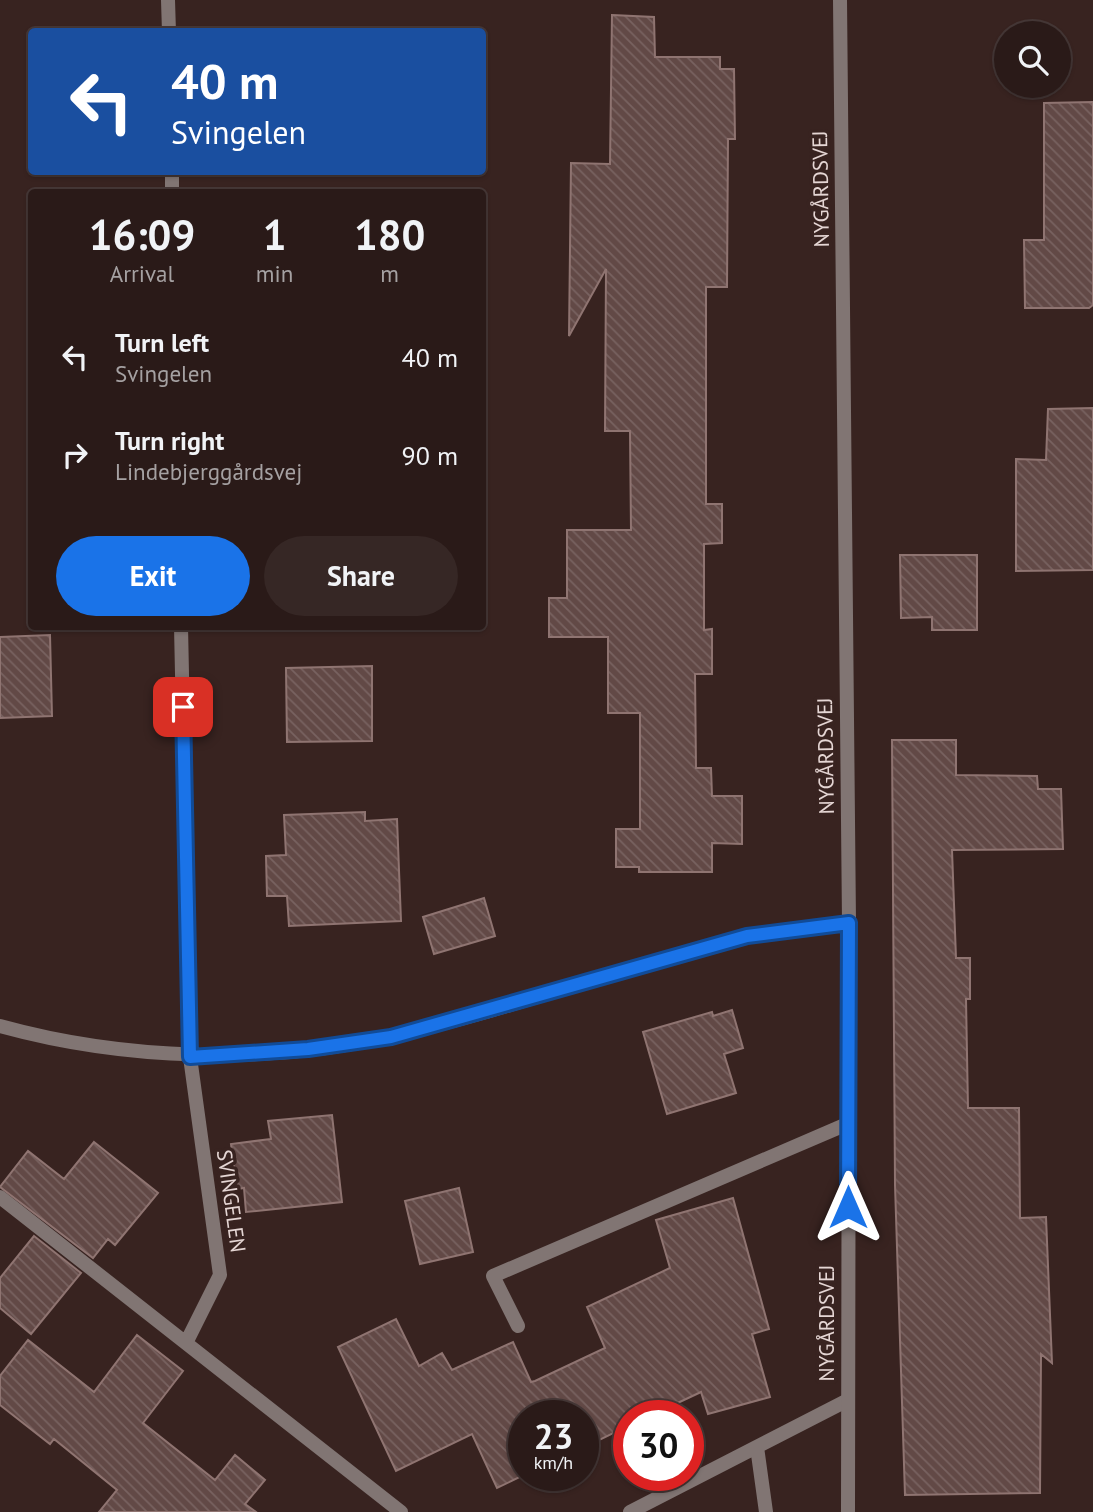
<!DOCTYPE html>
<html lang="en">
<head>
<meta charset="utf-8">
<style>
  body { margin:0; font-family:"PT Sans",sans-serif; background:#362725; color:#f1f3f6; height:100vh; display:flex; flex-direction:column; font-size:26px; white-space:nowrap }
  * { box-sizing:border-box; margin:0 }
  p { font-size:23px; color:#a5a1a2 }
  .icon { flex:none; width:38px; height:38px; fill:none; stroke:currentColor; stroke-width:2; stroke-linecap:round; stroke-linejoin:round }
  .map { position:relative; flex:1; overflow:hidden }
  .drawer { position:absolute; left:28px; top:189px; width:458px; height:441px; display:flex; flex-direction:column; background:#2a1a18; border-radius:7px; box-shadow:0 2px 5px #0004,0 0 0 2px #463837 }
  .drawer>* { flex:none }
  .hud { position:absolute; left:28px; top:28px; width:458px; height:147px; border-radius:7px; box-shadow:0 2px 5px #0004,0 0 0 2px #463837; background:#1a4fa0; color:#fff; overflow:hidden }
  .controls { position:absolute; left:994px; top:21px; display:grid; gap:14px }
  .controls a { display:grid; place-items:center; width:77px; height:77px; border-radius:50%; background:#2a1a18; box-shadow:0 2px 5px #0004,0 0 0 2px #463837; font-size:35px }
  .speed { position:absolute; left:508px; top:1400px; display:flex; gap:14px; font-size:35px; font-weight:700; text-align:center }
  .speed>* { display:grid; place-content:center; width:91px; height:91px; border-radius:50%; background:#2a1a18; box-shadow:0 2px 5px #0004,0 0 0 2px #463837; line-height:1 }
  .speed small { font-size:18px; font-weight:400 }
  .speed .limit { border:10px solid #d22; background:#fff; color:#111 }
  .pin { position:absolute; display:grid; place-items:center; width:60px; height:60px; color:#fff; margin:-30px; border-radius:14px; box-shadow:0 4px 10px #0006 }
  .me { position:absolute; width:77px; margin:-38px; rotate:0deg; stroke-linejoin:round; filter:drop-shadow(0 0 5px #0008) }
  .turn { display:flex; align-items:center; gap:24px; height:147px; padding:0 28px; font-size:32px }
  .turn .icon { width:91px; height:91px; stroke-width:2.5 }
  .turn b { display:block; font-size:49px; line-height:60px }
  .eta { display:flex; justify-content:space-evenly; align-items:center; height:119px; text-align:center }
  .eta b { font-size:42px; font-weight:800; line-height:49px }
  .button { display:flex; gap:14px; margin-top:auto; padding:14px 28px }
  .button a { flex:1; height:80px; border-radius:42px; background:#1a73e8; color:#fff; font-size:28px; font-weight:800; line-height:80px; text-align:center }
  .button a+a { background:#362725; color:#f1f3f6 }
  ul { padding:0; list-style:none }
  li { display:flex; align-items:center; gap:21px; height:98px; padding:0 28px }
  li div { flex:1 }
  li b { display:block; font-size:26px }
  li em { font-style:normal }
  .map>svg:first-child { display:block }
  .building { fill:url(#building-back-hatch); stroke:#8f7471; stroke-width:2 }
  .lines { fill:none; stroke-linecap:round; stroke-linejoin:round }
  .lane { stroke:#817573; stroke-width:14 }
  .street { stroke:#817573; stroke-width:14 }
  .route-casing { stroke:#114b97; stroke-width:18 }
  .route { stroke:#1a73e8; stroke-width:12 }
  .labels { text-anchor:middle; stroke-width:7; stroke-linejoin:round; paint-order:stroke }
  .street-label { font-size:21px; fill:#e5d6d4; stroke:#382320 }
</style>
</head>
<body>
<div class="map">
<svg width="1093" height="1512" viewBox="0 0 1093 1512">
  <defs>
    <pattern id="building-back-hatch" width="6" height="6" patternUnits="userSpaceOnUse" patternTransform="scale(1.75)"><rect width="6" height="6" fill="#624946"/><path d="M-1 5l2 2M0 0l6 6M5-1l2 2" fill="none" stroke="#786260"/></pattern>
  </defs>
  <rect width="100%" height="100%" fill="#382320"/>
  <path class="building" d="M612,15l42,2 1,40h65v12h14l1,70h-7l-1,148h-21v217h16v39l-18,1v86l8,-1v45h-17l1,94h15l1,28h30v48l-30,-1v29h-73v-5h-23v-38h24v-116h-32v-76h-59v-39h18v-68h64l-1,-99h-25l1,-162 -37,67 2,-173 39,1z
    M1093,102v203l-4,3h-64l-1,-68h20v-137z
    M1093,408v162l-77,1v-112l30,1 2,-51z
    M900,555h77v75h-45v-13l-31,1z
    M50,635l2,81 -52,2v-81z
    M372,666v75l-85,1 -1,-74z
    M892,740h64v35l81,1 1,13h23l2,60 -111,1 4,108h14v41h-4l2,109h51l1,110 26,-1 6,146 -11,-9 -1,139 -135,2 -10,-310z
    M365,812v9l32,-2 4,102 -112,5 -2,-30h-20l-1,-40 20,-1 -2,-40z
    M484,898l11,38 -61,18 -11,-37z
    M732,1010l11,38 -19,6 12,39 -69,21 -24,-82 69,-20 1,4z
    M332,1115l10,87 -96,10 -2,-24 -7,1 -6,-45 40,-5 -3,-18z
    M94,1142l64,51 -43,52 -7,-6 -15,19 -93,-71 28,-36 36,28z
    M459,1188l14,64 -53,12 -15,-63z
    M733,1198l36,131 -17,5 18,63 -62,17 -7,-22 -51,24h-22v10l-45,22v-32h-60l1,59 -27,13 -25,-54 -76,37 -58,-124 58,-28 23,47 23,-13 10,17 61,-28 18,40 4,-1 70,-33 -18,-41 83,-39 -14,-48z
    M34,1236l47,37 -50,61 -31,-26v-30z
    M137,1335l46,36 -40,52 72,57 20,-25 30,25 -20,24 11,8h-157l18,-22 -63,-51 -4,5 -50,-39v-29l28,-36 66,52z"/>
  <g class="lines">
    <path class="lane" d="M518,1326l-25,-50 354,-152
      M757,1447l9,65
      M630,1512l218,-112"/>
    <path class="street" d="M168,0l1,32
      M840,0l9,923 -1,589
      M172,172v20
      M181,626l9,431 30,218 -34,68
      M0,1026c123,34 268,39 393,10 118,-27 233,-69 351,-99 33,-8 70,-10 105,-14
      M0,1197l401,315"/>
  </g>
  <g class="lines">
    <defs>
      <path id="route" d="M183,707l7,350 118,-8 83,-12 356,-101 102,-13 -1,284"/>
    </defs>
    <use href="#route" class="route-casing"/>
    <use href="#route" class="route"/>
  </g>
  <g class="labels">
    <g class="street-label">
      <text transform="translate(821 189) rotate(-91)" y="7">NYGÅRDSVEJ</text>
      <text transform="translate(826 756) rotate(-91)" y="7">NYGÅRDSVEJ</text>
      <text transform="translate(231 1201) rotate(82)" y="7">SVINGELEN</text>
      <text transform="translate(827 1323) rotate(-90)" y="7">NYGÅRDSVEJ</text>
    </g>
  </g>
</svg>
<div class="controls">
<a><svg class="icon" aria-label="search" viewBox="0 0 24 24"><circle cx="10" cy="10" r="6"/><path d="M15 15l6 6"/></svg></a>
</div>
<div class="speed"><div>23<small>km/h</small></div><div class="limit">30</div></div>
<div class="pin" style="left:183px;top:707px;background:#d93025"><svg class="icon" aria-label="arrive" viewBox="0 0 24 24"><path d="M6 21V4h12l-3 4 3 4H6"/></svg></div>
<svg class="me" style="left:848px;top:1207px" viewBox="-20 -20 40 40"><path d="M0-17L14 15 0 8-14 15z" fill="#1a73e8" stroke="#fff" stroke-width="4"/></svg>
<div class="hud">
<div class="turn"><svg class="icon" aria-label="left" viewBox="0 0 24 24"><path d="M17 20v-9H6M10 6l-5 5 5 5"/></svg><div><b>40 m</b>Svingelen</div></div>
</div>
<section class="drawer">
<div class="eta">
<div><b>16:09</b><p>Arrival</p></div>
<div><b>1</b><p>min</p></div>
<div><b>180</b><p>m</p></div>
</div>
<ul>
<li><svg class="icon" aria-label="left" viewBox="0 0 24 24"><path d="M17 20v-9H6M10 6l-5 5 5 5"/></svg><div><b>Turn left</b><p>Svingelen</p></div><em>40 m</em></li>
<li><svg class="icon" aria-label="right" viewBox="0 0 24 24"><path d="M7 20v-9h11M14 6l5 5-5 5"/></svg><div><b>Turn right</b><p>Lindebjerggårdsvej</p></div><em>90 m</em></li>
</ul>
<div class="button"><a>Exit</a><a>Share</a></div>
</section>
</div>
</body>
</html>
